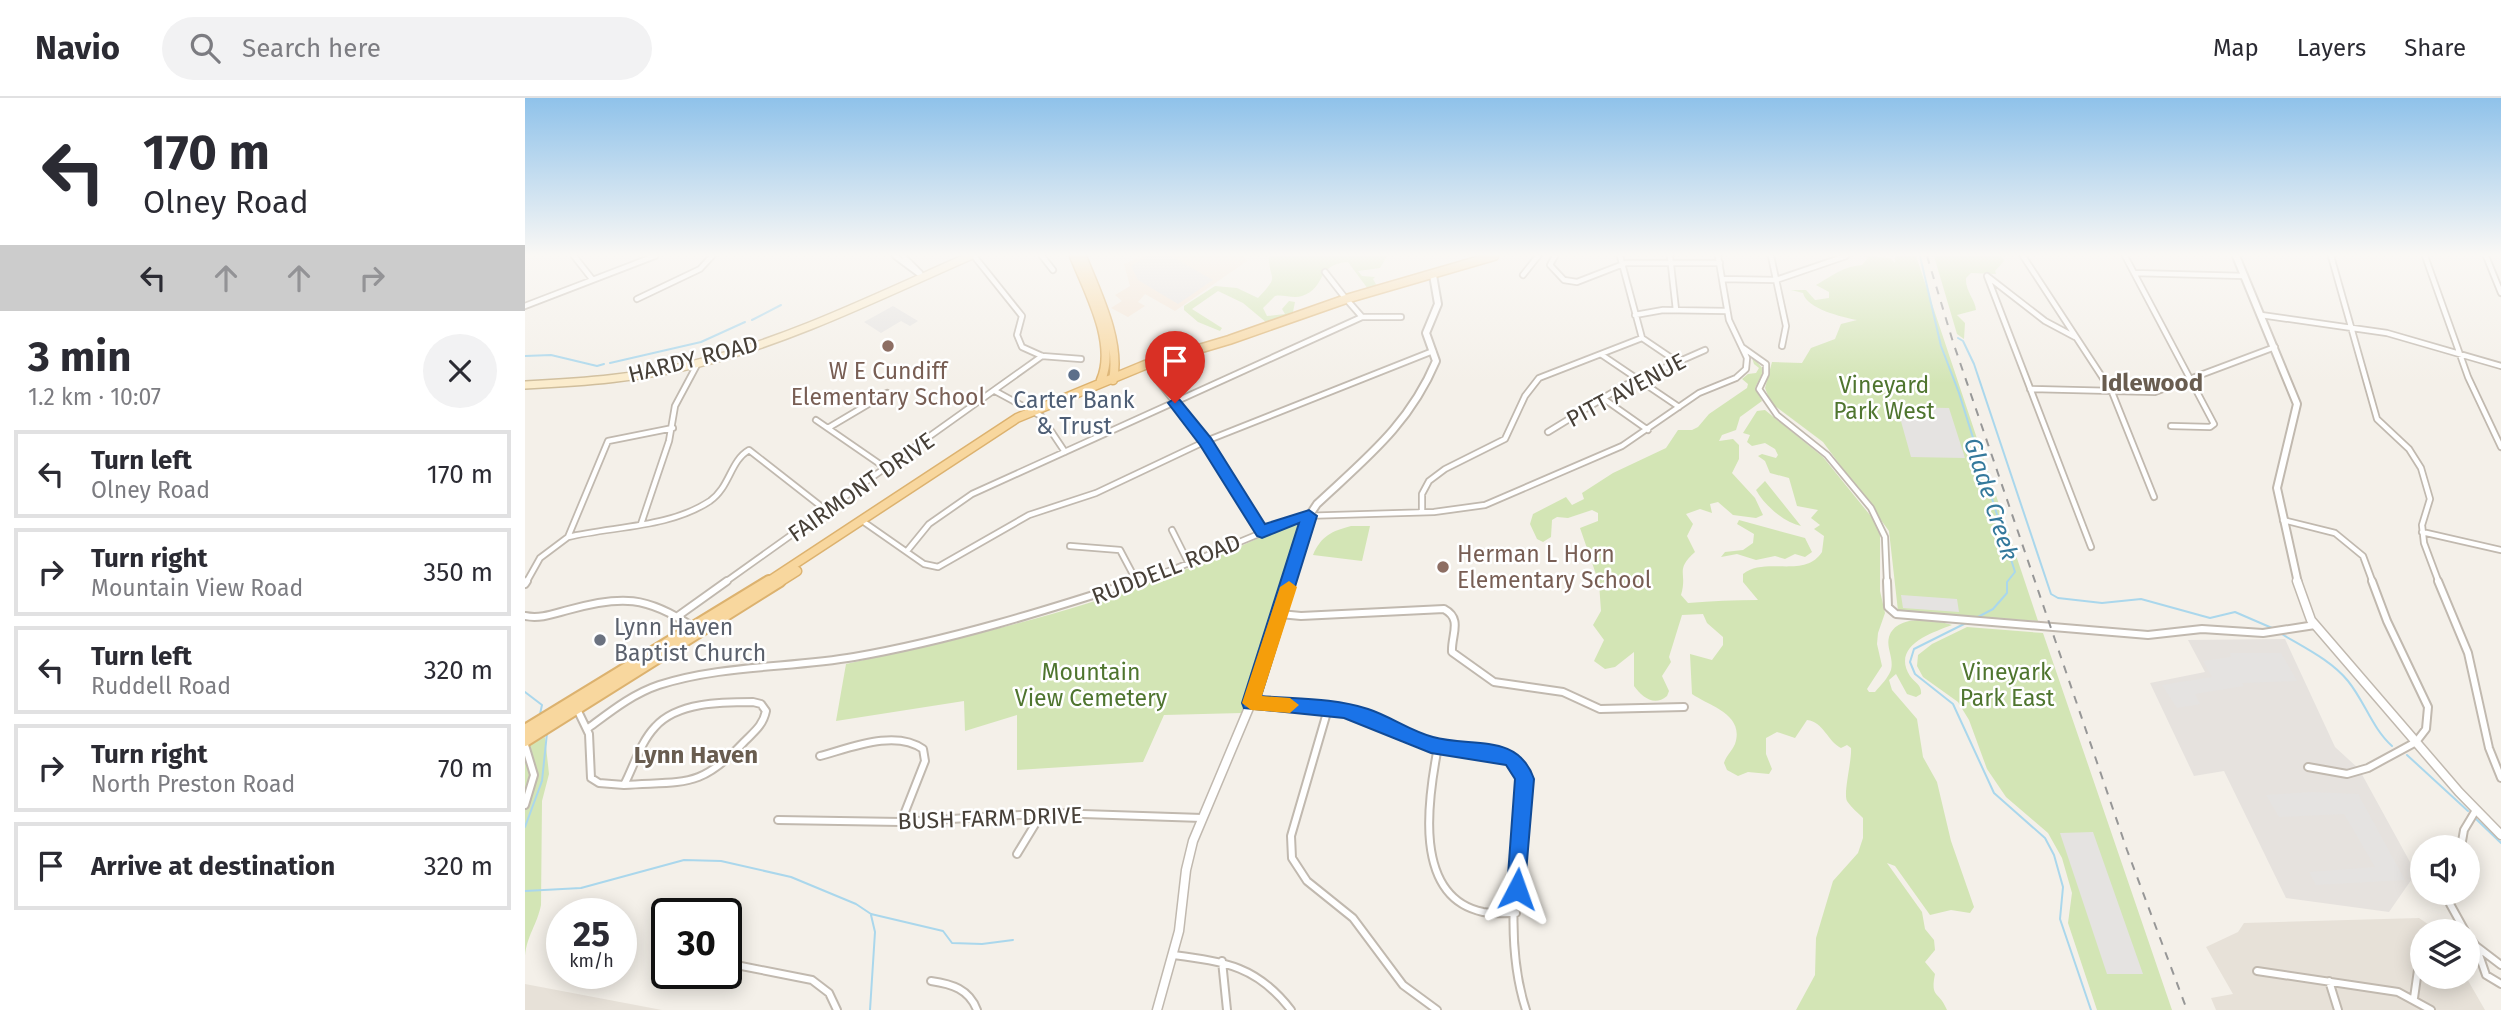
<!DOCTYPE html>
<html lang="en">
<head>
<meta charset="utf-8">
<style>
  body { margin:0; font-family:"Fira Sans",sans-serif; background:#f2f2f3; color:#2b2b33; height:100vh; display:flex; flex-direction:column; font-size:26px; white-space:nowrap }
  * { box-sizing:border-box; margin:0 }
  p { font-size:23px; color:#7c7c81 }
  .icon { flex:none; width:38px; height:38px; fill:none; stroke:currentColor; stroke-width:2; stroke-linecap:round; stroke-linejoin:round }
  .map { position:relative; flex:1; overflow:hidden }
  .drawer { display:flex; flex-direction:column; background:#fff; width:525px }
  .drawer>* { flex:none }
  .banner { background:#fff; color:#2b2b33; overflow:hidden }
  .buttons { position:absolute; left:1885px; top:737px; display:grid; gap:14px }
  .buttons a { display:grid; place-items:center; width:70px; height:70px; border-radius:50%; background:#fff; box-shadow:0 4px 18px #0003; font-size:35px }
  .speed { position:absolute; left:21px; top:800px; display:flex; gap:14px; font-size:35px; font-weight:700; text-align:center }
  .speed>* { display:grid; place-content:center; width:91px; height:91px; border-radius:50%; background:#fff; box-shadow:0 4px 18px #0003; line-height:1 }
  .speed small { font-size:18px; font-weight:400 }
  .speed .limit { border:4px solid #111; border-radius:10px; background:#fff; color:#111 }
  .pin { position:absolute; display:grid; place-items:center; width:60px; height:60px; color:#fff; margin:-72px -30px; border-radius:50% 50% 50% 0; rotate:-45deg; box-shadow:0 0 7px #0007 }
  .pin .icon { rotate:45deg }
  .me { position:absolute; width:77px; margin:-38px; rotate:4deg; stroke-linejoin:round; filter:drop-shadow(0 0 5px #0008) }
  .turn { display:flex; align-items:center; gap:24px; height:147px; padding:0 28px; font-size:32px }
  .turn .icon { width:91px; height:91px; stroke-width:2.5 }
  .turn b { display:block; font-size:49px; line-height:60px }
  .lanes { display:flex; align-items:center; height:66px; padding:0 28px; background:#0003; justify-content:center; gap:35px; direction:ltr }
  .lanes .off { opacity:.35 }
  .round { display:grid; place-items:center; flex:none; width:74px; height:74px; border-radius:37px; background:#f2f2f3 }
  .headline { display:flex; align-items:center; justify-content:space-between; height:119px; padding:0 28px }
  h1 { font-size:42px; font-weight:700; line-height:52px }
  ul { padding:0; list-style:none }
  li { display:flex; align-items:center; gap:21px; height:88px; margin:0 14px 10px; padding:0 14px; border:4px solid #e1e1e2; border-radius:0px }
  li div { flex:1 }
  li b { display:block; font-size:26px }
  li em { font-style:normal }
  header { display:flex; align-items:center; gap:42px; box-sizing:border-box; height:98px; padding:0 35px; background:#fff; border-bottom:2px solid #e1e1e2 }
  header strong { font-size:33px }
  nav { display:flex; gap:38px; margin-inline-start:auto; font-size:24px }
  .search { width:490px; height:63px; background:#f2f2f3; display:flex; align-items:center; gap:18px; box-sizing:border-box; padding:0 24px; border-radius:38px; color:#7c7c81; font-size:26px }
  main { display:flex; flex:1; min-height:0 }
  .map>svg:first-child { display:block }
  .residential { fill:#e7e1d8 }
  .commercial { fill:#f4e5d6 }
  .industrial { fill:#e6e2de }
  .green { fill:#d3e5b5 }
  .parking { fill:#e5e3e1 }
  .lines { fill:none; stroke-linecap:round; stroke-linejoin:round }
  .stream { stroke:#aad7ec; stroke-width:2 }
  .minor-far1-casing { stroke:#c1b9af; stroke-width:8 }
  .minor-casing { stroke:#c1b9af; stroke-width:10 }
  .tertiary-far1-casing { stroke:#c1b9af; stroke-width:10 }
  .tertiary-casing { stroke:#c1b9af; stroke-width:11 }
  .secondary-casing { stroke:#d0be9c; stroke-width:10 }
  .primary-far1-casing { stroke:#dcb26f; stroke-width:11 }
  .primary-casing { stroke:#dcb26f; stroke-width:14 }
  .minor-far1 { stroke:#fff; stroke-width:4.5 }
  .minor { stroke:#fff; stroke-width:6 }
  .tertiary-far1 { stroke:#fff; stroke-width:6 }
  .tertiary { stroke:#fff; stroke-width:8 }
  .secondary { stroke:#fbeccc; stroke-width:7 }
  .primary-far1 { stroke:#f8d79e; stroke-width:8 }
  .primary { stroke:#f8d79e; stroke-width:10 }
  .rail { stroke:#979797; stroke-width:2; stroke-dasharray:8 8; stroke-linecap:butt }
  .route { fill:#1a73e8; stroke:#114b97; stroke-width:2 }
  .slow { fill:#f59e0b }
  .education-dot { fill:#8d6e63; stroke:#fff; stroke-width:2.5 }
  .service-dot { fill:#5c6f8a; stroke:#fff; stroke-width:2.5 }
  .worship-dot { fill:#6b7280; stroke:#fff; stroke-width:2.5 }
  .labels { text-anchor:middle; stroke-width:5; stroke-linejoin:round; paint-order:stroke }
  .street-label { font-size:23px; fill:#474038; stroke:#fff }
  .education-label { font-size:23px; fill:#785e54; stroke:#fff }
  .park-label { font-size:23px; fill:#4f752f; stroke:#fff }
  .service-label { font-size:23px; fill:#4e5e75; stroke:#fff }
  .worship-label { font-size:23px; fill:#5b616d; stroke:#fff; text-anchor:start }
  .neighbourhood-label { font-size:24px; font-weight:bold; fill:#695d50; stroke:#fff }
  .water-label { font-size:24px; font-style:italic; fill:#34799c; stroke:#fff }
</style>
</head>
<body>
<header>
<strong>Navio</strong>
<div class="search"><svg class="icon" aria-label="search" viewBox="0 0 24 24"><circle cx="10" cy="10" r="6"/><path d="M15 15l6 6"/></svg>Search here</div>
<nav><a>Map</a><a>Layers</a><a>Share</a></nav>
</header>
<main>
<section class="drawer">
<div class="banner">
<div class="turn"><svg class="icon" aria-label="left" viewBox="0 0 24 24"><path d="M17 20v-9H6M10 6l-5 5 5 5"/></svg><div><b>170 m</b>Olney Road</div></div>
<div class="lanes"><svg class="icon" aria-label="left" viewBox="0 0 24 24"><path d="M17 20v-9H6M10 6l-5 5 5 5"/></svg><svg class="icon off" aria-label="ahead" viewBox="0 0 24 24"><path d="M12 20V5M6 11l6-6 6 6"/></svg><svg class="icon off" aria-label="ahead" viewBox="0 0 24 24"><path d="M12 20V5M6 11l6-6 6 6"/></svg><svg class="icon off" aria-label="right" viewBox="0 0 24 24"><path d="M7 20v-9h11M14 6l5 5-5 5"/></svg></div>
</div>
<div class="headline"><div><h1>3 min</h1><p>1.2 km · 10:07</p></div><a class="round"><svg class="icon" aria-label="close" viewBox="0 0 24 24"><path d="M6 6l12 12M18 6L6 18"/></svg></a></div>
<ul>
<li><svg class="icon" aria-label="left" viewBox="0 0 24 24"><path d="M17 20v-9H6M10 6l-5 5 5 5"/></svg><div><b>Turn left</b><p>Olney Road</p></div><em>170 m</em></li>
<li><svg class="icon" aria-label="right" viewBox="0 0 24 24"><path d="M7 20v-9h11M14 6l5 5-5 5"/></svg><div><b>Turn right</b><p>Mountain View Road</p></div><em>350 m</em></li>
<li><svg class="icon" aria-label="left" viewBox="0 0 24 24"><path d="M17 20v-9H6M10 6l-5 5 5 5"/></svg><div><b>Turn left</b><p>Ruddell Road</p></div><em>320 m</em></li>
<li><svg class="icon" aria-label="right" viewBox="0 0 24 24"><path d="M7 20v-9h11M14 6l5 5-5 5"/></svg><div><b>Turn right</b><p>North Preston Road</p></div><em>70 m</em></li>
<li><svg class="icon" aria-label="arrive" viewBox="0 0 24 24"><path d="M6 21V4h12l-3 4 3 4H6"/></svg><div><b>Arrive at destination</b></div><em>320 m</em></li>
</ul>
</section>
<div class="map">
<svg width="1976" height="912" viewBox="0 0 1976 912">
  <rect width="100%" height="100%" fill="#f4f0e9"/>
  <path class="residential" d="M1894,820l19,13h-16v45l44,1 19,33h-269l-5,-12 22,-4 -27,-47 32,-15 6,-9z
    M0,886l137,26h-137z"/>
  <path class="commercial" d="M618,158h101l3,5 -72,50 -30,-17 -7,8 7,4 -17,11 -17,-9 11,-7 -7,-6 15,-9 -6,-22z"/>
  <path class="industrial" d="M1760,541l50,108 24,22 57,104 -27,39 -103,-14 -62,-127 -30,5 -44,-93 55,-11 -17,-32z"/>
  <path class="green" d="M744,158h118l-7,12 -22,3 4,5 13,1 -2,2 4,7 -9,3 -20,-27c-33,2 -21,26 -46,34 -9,3 -19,-2 -27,0l-12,12 4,8 18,-2 -3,-5 7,-8 6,1 -2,10 -26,11 -24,-20 -25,-12 -26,18 30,19 -2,3 -22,-9 -14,-12v-4l31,-20 22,2 21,10c23,-25 11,-15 11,-42z
    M1338,158l27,2 5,5v-7h21l122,365 -140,-10 -9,-80 -66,-89 -52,-39 -6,-15 7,-26 30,1 9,-15 24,-9 6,-15 16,-4c-15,-3 -50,-11 -54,-27l-12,-3h15l9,10 14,-2v-6l-13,-7c18,-10 26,-18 46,-20l6,-7z
    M1409,158h67l3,5 -9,10 1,3 -25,-1 -5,5c-1,13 9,21 10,32l-19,5 8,8 -1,16 -7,-5z
    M1226,257l13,15 -9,18 7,13 -22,16 -4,13 -14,5 -3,6 14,-2 6,6v14l-7,14 23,25 8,17 -7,3 -23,-3 -15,-13 -8,2 2,9 -12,-4 -14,5 7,10 -6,12 8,16c-21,19 -7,20 -14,43l7,8c24,-2 46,-3 70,-3l-15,-18v-8c22,-18 62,5 79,-22l2,-16 -10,-7 6,-4 -9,-7 7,-8 -21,-4 -8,-28 -19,-5 -5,-12 -7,-5 4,-2 14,4 2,-3 -3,-6 -10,-6 -13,3 -5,-4 3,-7 -7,-2 14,-22 8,-1 58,47 51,63 6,14v57l5,22 -7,20 -1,11 5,22 -15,23 2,3h6c6,-7 13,-14 16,-22 3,-12 -5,-22 -2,-33 7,-23 45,-18 63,-12 -21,8 -61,21 -42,51 5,7 12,9 11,18l-5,3 -9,-3 -11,-20 -7,6 3,10 25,29 6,38 14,25 14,59 23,66 -4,6 -19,-3 -21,5 -35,-49 -8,-3 35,49 3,17 9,11 1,10 -10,12 10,12c-5,25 4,16 12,36h-151l19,-35 1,-37 17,-57 25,-28 5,-15v-20c-5,-5 -12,-11 -16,-17 -4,-8 5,-40 4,-53l-4,-3 -6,3c-14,-7 -17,-26 -34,-28l-12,18 -18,-6 -11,6v16l6,15 -3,5 -21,-2 -10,4 -11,-6 -3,-7c2,-7 8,-12 11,-19 10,-30 -26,-38 -43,-50l-2,-40 22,6 11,-15v-8l-16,-14 -4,-9 -21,1 -13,42 2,5 -9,14 7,15 -2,5c-13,11 -25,1 -33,-10v-34l-19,15 -10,2 -11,-8 10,-21 -11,-15 8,-14 -2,-28 -19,-55 18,-7v-8l-6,-3 -24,8 -11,-1 -5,3 -1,17 -8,5 -6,-3 -7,-15 3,-10 33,-17 6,8 12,-6 -2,-6 31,-20 53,-25 12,-18h14l6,-3 11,-13 38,-26 1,-4 -6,-5 6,-5 8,-1 3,-5 -5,-4z
    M1240,383l36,45c-17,-4 -36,-20 -45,-36z
    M778,421l-61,194 -78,2 -21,47 -126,8v-55l-52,16 -1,-30 -128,20 10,-57c108,-24 216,-48 319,-87 47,-17 92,-39 138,-58z
    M1214,422l66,18 7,14 -7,5 -10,-3 -10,5 -10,-3 -19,4 -19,-6 -16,3 4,-5 18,-2 10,-7 1,-9 -17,-10z
    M826,428h19l-8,35 -49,-6c8,-19 19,-24 38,-29z
    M1442,529l76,6 129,377h-75l-29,-87 4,-30 -10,-35 -14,-25 -42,-36 -19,-28 -18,-49 -11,-18 -35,-25 -6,-11 1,-11 14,-11z
    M20,639l4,37 -7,27 -1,104c-4,20 -14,30 -16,51v-209z"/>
  <path class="parking" d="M623,158h23l42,24 -35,24 -40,-24 -7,-14z
    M368,208l25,15 -8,5 -9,-5 -20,12 -17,-11z
    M1372,309l52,1 16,50 -54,-1z
    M1376,497l56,4 2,13 -56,-4z
    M1705,555h51l16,28 -55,2 2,3 -49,8 5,10 -23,4 -15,-23 50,-8 -9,-16 28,-4z
    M1786,694l47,2 47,86 -89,5 -7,-13 66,-5 -31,-53 -65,3 -13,-22z
    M1568,734l50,142h-36l-47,-141z"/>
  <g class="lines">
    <path class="stream" d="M1395,158l21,90 18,47 56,179 -8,10v11l-14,16 -17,9
      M227,222l29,-15
      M1433,240l5,3 11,23 77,230 7,4 44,5 39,-4 69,19 25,-6 37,16
      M0,258l26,-1 46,11 7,-2
      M85,265l91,-21 44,-20
      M1443,524l-54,27 -4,13 5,12 38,30 41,89 51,45 9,17 9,32 -3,32 31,91
      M1755,535c23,14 51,27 68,48 17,21 24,47 44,65
      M0,594l17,13 -2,9
      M1882,657l61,56
      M1951,721l25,24
      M0,729l17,-46 5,-48
      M0,793l56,-3 103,-28 37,1 70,16 65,27 15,10 72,17 9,12 30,1 31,-4
      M345,912l5,-78 -4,-17"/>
    <defs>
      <path id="minor-far1" d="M49,158l18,23
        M370,158l27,20
        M378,158l17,17
        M449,158l48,60 -5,19 5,12 20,9 39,3
        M517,158l11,14
        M1030,158l-5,9 14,15 13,2 49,-19h94
        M1095,158l22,82 34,23
        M1145,158l6,54
        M1246,158l15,70 -4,20
        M1498,158l89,136 42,105
        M1600,158l89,168 -4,3 -39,-1
        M1806,158l46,163 32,30 12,19 9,31 -8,26 2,18 15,40
        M1900,158l43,121 33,70
        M1961,158l15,37
        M800,174l21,27
        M1609,175l111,3
        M998,177l15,-19
        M1197,181l54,1 70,-24
        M112,201l63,-30 12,-13
        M823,203l14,16
        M0,208l130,-50
        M1110,217l28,-5 64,1
        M1736,217l126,18 114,33
        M837,219h39
        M1550,239l-30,-16 -58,-45 104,271
        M1217,249l24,17v10l-7,15 18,26 50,40 44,53 14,29 2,46
        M1077,257l77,52
        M626,266v8l55,69 56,91
        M1505,291l125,3 120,-45
        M470,293l46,25 24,36
        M1079,301l44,31
        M291,322l71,49
        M303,330l59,-35
        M1023,334l75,-46 82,-36
        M897,414v-18l7,-13 16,-12 60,-30 20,-43 14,-18 103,-40
        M336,422l63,44 14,3 91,-52 67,-22 110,-52 227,-90
        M1758,422l52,13 28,23 10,27
        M116,426l28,-83 6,-35 23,-43
        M647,432l17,34
        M1897,434l79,18
        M43,439c46,-11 101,-9 142,-36 20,-14 20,-40 39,-51l78,61
        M545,448l50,4 17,32
        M382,453l22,-27 43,-30 390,-177
        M1,485l14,-25 28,-21 40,-96 65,-13
        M199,485l318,-227
        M606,485l41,-13 130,-54 132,-4 51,-7 137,-59 77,-53 37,-15 10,-9 1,-11 -18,-38 -11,-64"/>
      <path id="minor" d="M1362,483l1,26 8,7 252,21 54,-6 61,4 52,-8
        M1913,483l30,72 21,95 12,30
        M0,486l2,-3
        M755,516l21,2 143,-7c19,10 7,26 8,43l42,30 69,10 37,17 84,-2
        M0,518c15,3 28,-2 43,-6 53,-15 79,-14 125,17
        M153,518l49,-35
        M228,604l8,2 5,7c-3,14 -11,20 -21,30 -45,48 -59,40 -121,44 10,-19 16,-42 31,-58 22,-25 67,-25 98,-25z
        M726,605l67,4 39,7 79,32 65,9 19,13 4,11c-5,76 -22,157 2,231
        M51,609l13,27 2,44 8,5 25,2
        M803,611l-37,127 1,22 15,23 46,37 50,67 34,25
        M62,631c23,-17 45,-35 72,-44 62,-20 131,-17 195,-28 97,-17 190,-46 283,-76
        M0,647l9,30 -9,30
        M913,649c-10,51 -26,150 45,165 11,2 23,1 33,1
        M295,658c30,-8 75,-27 103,-7l2,12 -24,61
        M1783,669l39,7 21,-6 48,-26 10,-13 2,-22 -41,-86 -15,-40
        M253,722l123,2 152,-9 149,5
        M1936,749l3,-17 12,-20
        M492,756l25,-41
        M1926,794l-1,12 15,27
        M1942,837l9,11
        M648,857c53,7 84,11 118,55
        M697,863l5,49
        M201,865l86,17 17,13 8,17
        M1976,867l-25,-19 10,29 15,9
        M1732,873l141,21 33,18
        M406,883c21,3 38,8 46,29
        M1804,883l9,29
        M1889,900l5,-35"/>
      <path id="tertiary-far1" d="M1711,158l61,148 -20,84 21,95
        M763,485l21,-67 8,-12c49,-46 92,-79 119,-143l-10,-28 12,-29 -5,-29"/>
      <path id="tertiary" d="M1772,483l14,39 148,172 42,43
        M632,912l22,-79 7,-61 7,-29 58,-138 38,-122"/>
      <path id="secondary" d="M0,287c58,-3 117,-7 174,-22 94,-24 182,-68 271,-107"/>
      <path id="primary-far1" d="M549,158c14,35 43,87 27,124
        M557,158c14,36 39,84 31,124
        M241,485l251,-165 128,-53 84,-25 117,-41 148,-43
        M253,485l19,-12"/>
      <path id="primary" d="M0,632l244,-149
        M0,643l255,-160"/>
    </defs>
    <use href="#minor-far1" class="minor-far1-casing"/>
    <use href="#minor" class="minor-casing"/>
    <use href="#tertiary-far1" class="tertiary-far1-casing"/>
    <use href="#tertiary" class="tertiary-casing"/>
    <use href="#secondary" class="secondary-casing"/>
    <use href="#primary-far1" class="primary-far1-casing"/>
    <use href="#primary" class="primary-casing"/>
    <use href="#minor-far1" class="minor-far1"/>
    <use href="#minor" class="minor"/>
    <use href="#tertiary-far1" class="tertiary-far1"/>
    <use href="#tertiary" class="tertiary"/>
    <use href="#secondary" class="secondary"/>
    <use href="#primary-far1" class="primary-far1"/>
    <use href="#primary" class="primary"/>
    <path class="rail" d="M1402,158l26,86 174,508 60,160"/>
  </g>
  <linearGradient id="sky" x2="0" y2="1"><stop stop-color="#8fc2ea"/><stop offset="0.55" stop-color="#faf8f5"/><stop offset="1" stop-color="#faf8f5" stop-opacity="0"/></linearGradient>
  <rect width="1976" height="285" fill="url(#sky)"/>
  <path class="route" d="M650,300l5,2 31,38 54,86 44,-14 8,6 -56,180c36,3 73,2 107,13 22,7 42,22 65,28 38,11 85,-5 101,42l-10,117 -7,3 -7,-3 -3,-7 8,-110 -9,-14 -75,-12 -87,-35 -100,-10 -2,-5 57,-180 -37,15 -5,-2 -57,-91 -32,-42z"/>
  <path class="slow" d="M764,483l8,6 -35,109 28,2 9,7 -9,8 -39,-3 -9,-7 38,-116z"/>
  <g class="education-dot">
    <circle cx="363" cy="248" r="7"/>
    <circle cx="918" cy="469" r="7"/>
  </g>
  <circle class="service-dot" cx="549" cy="277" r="7"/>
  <circle class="worship-dot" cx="75" cy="542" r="7"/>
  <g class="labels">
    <g class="street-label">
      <text transform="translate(168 261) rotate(-14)" y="8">HARDY ROAD</text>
      <text transform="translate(1101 292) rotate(-28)" y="8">PITT AVENUE</text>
      <text transform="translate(336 389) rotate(-35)" y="8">FAIRMONT DRIVE</text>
      <text transform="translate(641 471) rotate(-21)" y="8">RUDDELL ROAD</text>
      <text transform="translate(465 720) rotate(-2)" y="8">BUSH FARM DRIVE</text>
    </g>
    <g class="education-label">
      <text x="363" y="281">W E Cundiff<tspan x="363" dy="26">Elementary School</tspan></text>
      <text x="932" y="464" text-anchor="start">Herman L Horn<tspan x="932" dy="26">Elementary School</tspan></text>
    </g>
    <g class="park-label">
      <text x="1359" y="295">Vineyard<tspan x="1359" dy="26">Park West</tspan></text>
      <text x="566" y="582">Mountain<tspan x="566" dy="26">View Cemetery</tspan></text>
      <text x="1482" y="582">Vineyark<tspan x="1482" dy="26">Park East</tspan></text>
    </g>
    <g class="service-label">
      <text x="549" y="310">Carter Bank<tspan x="549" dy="26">&amp; Trust</tspan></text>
    </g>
    <g class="worship-label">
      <text x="89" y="537">Lynn Haven<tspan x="89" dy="26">Baptist Church</tspan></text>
    </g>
    <g class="neighbourhood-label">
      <text x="1627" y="293">Idlewood</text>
      <text x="171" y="665">Lynn Haven</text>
    </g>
    <g class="water-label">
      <text transform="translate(1466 401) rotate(72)" y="8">Glade Creek</text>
    </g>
  </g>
</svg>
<div class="buttons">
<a><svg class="icon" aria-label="sound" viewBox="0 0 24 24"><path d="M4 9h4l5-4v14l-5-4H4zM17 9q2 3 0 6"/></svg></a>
<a><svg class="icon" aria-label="layers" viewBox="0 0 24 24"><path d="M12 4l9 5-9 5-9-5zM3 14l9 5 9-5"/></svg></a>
</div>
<div class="speed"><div>25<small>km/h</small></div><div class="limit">30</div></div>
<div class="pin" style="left:650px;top:305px;background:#d93025"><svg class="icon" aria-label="arrive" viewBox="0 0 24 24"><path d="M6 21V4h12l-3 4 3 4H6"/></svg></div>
<svg class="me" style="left:992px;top:791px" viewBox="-20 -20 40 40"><path d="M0-17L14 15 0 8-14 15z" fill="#1a73e8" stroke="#fff" stroke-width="4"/></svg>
</div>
</main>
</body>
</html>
